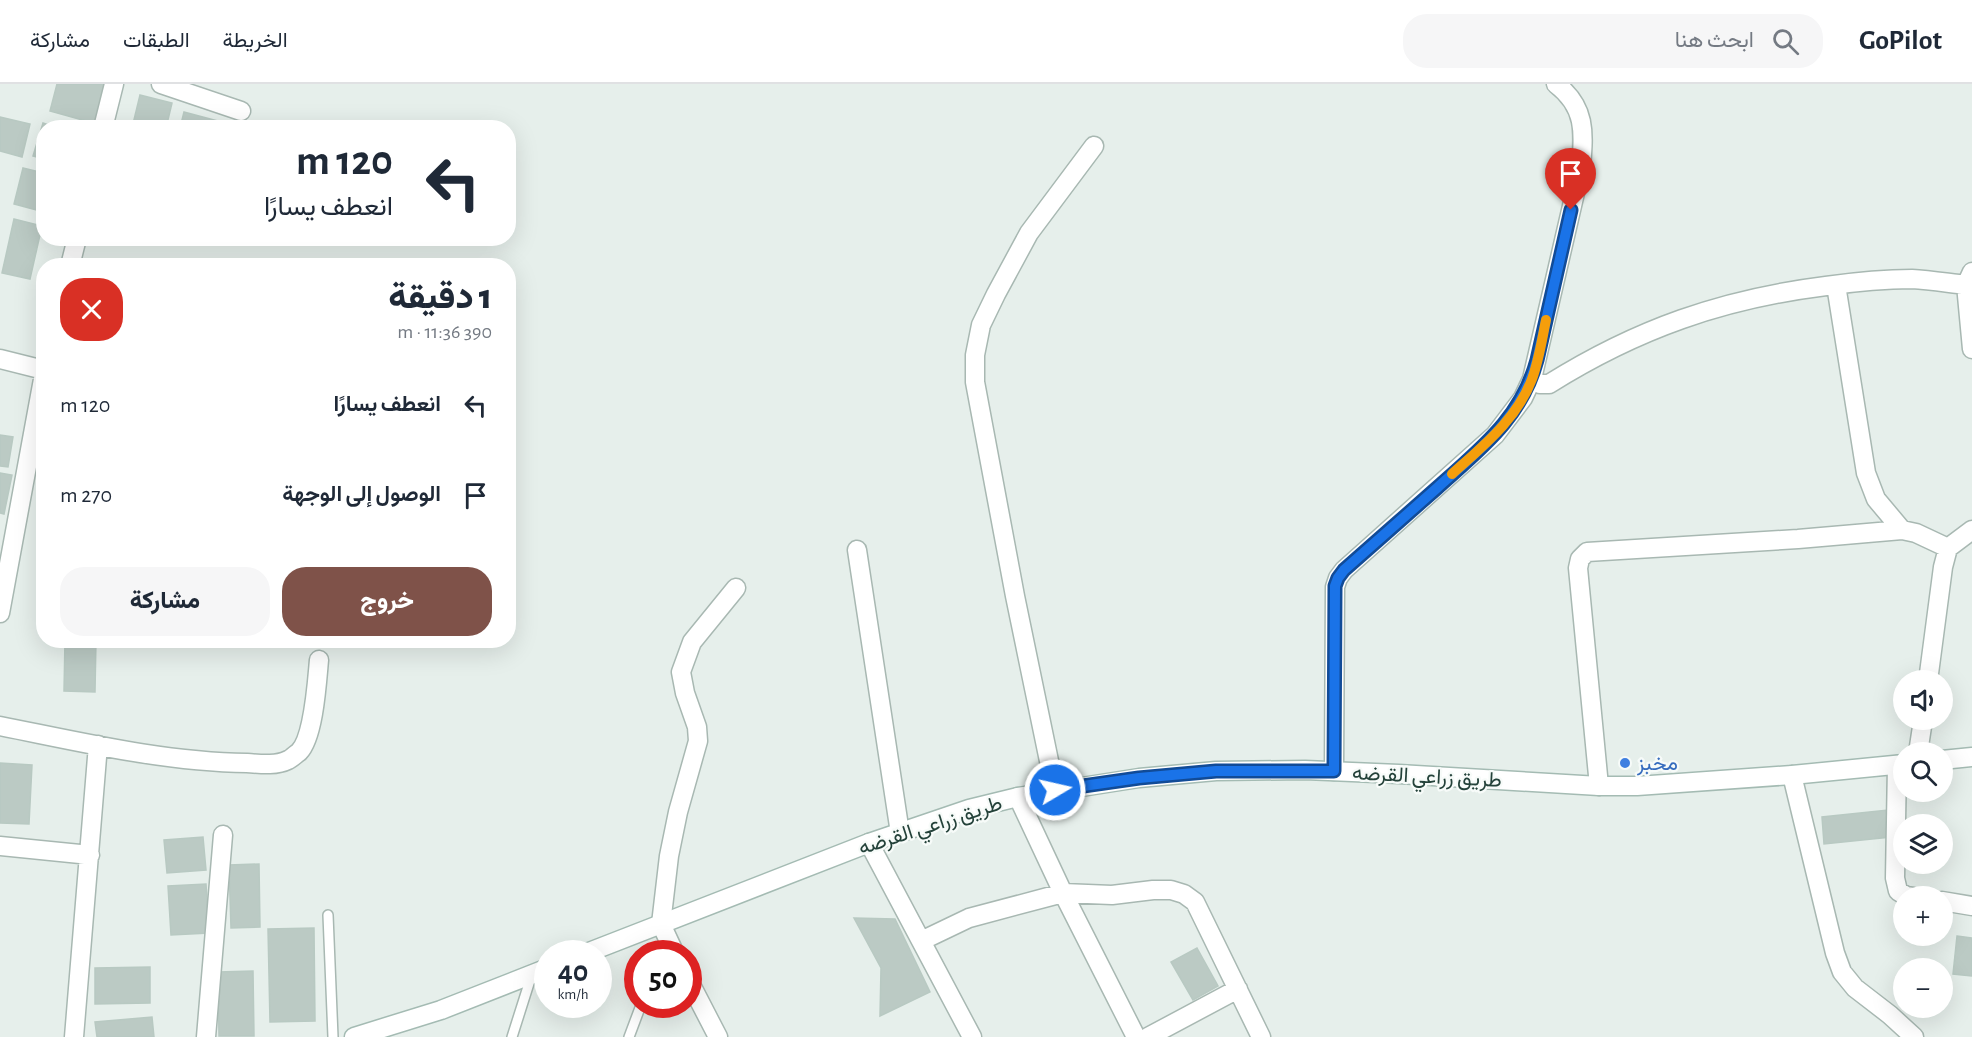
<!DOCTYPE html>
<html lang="ar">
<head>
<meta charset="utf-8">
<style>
  body { margin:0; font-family:"Alegreya Sans",Vazirmatn,sans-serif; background:#f6f6f7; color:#1f2937; direction:rtl; height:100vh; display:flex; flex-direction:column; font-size:22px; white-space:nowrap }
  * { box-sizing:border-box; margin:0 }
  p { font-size:20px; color:#747a83 }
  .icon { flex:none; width:33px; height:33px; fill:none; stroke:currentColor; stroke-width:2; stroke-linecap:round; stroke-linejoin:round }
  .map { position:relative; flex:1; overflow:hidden; direction:ltr }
  .details { position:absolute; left:36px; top:174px; width:480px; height:390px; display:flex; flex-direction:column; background:#fff; border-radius:24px; box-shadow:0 6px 24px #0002; direction:rtl }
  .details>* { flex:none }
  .banner { position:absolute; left:36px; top:36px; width:480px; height:126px; border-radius:24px; box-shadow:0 6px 24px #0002; direction:rtl; background:#fff; color:#1f2937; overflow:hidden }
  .fabs { position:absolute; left:1893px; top:586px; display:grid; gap:12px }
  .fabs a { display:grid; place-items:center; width:60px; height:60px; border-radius:50%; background:#fff; box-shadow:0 6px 24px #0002; font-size:30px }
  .speed { position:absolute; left:534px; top:856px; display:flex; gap:12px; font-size:30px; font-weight:700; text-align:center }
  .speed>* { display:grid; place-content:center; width:78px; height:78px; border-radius:50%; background:#fff; box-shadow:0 6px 24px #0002; line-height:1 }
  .speed small { font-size:15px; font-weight:400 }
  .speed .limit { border:9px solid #d22; background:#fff; color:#111 }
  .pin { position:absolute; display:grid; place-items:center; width:51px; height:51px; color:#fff; margin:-62px -26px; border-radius:50% 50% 50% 0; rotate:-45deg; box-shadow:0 0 6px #0007 }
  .pin .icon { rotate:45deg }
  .me { position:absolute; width:66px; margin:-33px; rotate:81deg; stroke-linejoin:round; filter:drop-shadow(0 0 4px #0008) }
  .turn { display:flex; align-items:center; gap:21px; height:126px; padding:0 24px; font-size:27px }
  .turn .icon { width:78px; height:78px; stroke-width:2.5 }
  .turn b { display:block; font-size:42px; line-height:51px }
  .round { display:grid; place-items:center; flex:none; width:63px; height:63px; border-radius:24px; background:#f6f6f7 }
  .overview { display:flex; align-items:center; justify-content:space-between; height:102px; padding:0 24px }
  h1 { font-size:36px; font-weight:800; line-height:45px }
  .button { display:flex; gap:12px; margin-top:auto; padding:12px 24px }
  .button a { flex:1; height:69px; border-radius:24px; background:#7f5249; color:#fff; font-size:24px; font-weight:800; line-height:69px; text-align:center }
  .button a+a { background:#f6f6f7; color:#1f2937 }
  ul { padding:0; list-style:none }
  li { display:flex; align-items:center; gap:18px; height:90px; padding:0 24px }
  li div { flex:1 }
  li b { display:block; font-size:22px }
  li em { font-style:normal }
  header { display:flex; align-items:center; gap:36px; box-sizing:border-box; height:84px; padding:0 30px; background:#fff; border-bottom:2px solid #e0e1e3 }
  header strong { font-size:28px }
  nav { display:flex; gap:33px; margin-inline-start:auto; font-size:21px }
  .search { width:420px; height:54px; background:#f6f6f7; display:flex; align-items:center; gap:15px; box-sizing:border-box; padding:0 21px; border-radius:24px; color:#747a83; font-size:22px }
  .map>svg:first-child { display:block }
  .building { fill:#bbcac4; stroke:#b8c9c2; stroke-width:1.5 }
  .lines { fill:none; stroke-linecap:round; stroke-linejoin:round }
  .lane-casing { stroke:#a8b8b2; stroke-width:12 }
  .street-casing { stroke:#a8b8b2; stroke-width:21 }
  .secondary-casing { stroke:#a4bbb3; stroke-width:21 }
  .lane { stroke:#fff; stroke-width:9 }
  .street { stroke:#fff; stroke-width:18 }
  .secondary { stroke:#fff; stroke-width:18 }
  .route-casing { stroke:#114b97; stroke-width:15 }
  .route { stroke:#1a73e8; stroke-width:10 }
  .slow { stroke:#f59e0b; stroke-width:10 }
  .shop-dot { fill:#3f7fe0; stroke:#f7fbf9; stroke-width:2 }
  .labels { text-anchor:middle; stroke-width:4.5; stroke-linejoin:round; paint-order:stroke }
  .shop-label { font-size:21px; fill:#366cbe; stroke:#f7fbf9; text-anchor:start }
  .street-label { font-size:21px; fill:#24423a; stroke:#f7fbf9 }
</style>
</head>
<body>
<header>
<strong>GoPilot</strong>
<div class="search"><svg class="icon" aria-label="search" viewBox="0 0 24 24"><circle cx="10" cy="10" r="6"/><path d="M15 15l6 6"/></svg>ابحث هنا</div>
<nav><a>الخريطة</a><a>الطبقات</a><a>مشاركة</a></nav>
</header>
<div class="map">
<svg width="1972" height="953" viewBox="0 0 1972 953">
  <rect width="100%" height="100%" fill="#e6efeb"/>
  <path class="building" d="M57,0h50l-10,40 -47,-13z
    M140,11l32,8 -6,25h-34z
    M184,28l49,13 -1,3h-52z
    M0,33l30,7 -8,33 -22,-6z
    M43,39l14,5h-13v31l-11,-3z
    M23,84l21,5v39l-30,-8z
    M14,135l28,7 -12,53 -28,-6z
    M0,351l13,2 -5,30 -8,-1z
    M0,389l12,2 -8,39 -4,-1z
    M65,556h31l-1,52 -31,-1z
    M0,679l32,2 -3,59 -29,-1z
    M1888,726l3,27 -67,7 -2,-27z
    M203,753l3,33 -39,3 -3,-33z
    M259,780l1,63 -29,1 -2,-63z
    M206,800l3,49 -38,2 -3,-49z
    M854,834l41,1 35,73 -50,24 1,-48z
    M314,844l1,93 -45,1 -2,-93z
    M1957,852l15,2v38l-19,-2z
    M1197,864l21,38 -25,14 -22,-38z
    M150,883v36l-55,1v-36z
    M253,887l1,65h-35l-1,-64z
    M152,933l2,20h-57l-2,-15z"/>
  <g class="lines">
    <defs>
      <path id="lane" d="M328,831l5,122
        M512,953l20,-63
        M629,953l12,-32"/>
      <path id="street" d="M161,0l80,27
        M103,44l11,-44
        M70,182l7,-28
        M1972,188l-6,13 6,64
        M1836,201l30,188 10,26 26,31
        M0,275l44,11
        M1532,295l8,5h9c88,-55 173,-85 277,-98 28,-4 57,-7 86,-7 18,1 36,4 54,6
        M857,466l43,283
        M0,529l44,-239
        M1928,597l15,-114 5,-19 24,-18
        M0,642c81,16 164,36 247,37 13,1 29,3 41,-3 3,-1 8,-6 11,-8 15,-15 18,-71 20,-92
        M1918,669l5,-33
        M1897,681l-2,113 3,13 8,5 7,1
        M1334,687l1,-184 3,-9 6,-8 151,-135 28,-37 9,-19 49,-212c3,-35 5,-60 -25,-83
        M1792,691l43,178 7,19 13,16 35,27 24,22
        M1599,702l-21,-218 2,-9 7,-7 211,-13 104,-9 14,3 32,15
        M1055,706l-40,-194 -40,-214v-27l6,-30 15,-31 33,-61 65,-87
        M1018,713l45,96 73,144
        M869,759l103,194
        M0,762l90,9
        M1942,817l30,5
        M921,857l48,-23 94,-25 49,2 41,-5h18l13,4 11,8 66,135
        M675,870l-14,-30 8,-68 9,-44 20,-71 -1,-14 -12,-34 -4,-21 11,-30 44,-54
        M688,895l30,58
        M74,953l24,-292
        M206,953l17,-202
        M1148,953l90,-48"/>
      <path id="secondary" d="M1942,676l30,-3
        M584,870l285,-111 100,-34 49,-12 121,-19 77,-7 89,-1 94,4 200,12h38l155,-11 112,-11
        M354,953l87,-27 107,-42"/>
    </defs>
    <use href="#lane" class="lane-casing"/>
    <use href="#street" class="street-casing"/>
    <use href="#secondary" class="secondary-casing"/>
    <use href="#lane" class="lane"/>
    <use href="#street" class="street"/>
    <use href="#secondary" class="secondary"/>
  </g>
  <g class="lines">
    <defs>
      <path id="route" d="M1055,706l84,-12 77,-7h118l1,-185 3,-8 6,-8c31,-27 62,-55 93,-82 43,-39 84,-69 100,-128l34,-150"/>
    </defs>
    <use href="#route" class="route-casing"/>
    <use href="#route" class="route"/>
    <path class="slow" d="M1452,390c31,-28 65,-55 80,-95 7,-19 10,-40 14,-59"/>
  </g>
  <circle class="shop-dot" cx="1625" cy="679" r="6"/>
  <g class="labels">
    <g class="shop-label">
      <text x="1637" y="686">مخبز</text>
    </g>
    <g class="street-label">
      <text transform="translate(1427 692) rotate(3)" y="7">طريق زراعي القرضه</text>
      <text transform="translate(930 741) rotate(-18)" y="7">طريق زراعي القرضه</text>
    </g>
  </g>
</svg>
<div class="fabs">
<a><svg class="icon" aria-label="sound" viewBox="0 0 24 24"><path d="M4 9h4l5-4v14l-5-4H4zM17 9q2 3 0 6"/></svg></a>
<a><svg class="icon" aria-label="search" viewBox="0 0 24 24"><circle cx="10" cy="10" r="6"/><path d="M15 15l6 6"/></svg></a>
<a><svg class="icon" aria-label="layers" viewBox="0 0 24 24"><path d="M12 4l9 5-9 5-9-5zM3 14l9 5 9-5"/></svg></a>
<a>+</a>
<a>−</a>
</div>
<div class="speed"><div>40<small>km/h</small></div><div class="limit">50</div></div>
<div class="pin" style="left:1571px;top:126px;background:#d93025"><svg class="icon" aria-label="arrive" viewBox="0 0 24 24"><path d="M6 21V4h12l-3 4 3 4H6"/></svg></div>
<svg class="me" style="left:1055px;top:706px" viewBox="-20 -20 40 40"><circle r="17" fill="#1a73e8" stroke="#fff" stroke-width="3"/><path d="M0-11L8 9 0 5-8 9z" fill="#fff"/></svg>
<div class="banner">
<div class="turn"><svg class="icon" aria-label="left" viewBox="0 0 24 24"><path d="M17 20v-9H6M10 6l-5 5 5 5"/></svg><div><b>120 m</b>انعطف يسارًا</div></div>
</div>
<section class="details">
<div class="overview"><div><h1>1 دقيقة</h1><p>390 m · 11:36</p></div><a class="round" style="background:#d93025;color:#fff"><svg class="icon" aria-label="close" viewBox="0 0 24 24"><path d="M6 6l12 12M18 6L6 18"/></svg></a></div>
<ul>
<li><svg class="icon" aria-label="left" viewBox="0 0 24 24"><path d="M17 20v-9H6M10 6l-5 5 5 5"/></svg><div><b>انعطف يسارًا</b></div><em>120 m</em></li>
<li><svg class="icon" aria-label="arrive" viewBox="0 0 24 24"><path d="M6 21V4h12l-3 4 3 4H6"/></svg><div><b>الوصول إلى الوجهة</b></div><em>270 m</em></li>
</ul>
<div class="button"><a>خروج</a><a>مشاركة</a></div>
</section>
</div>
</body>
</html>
